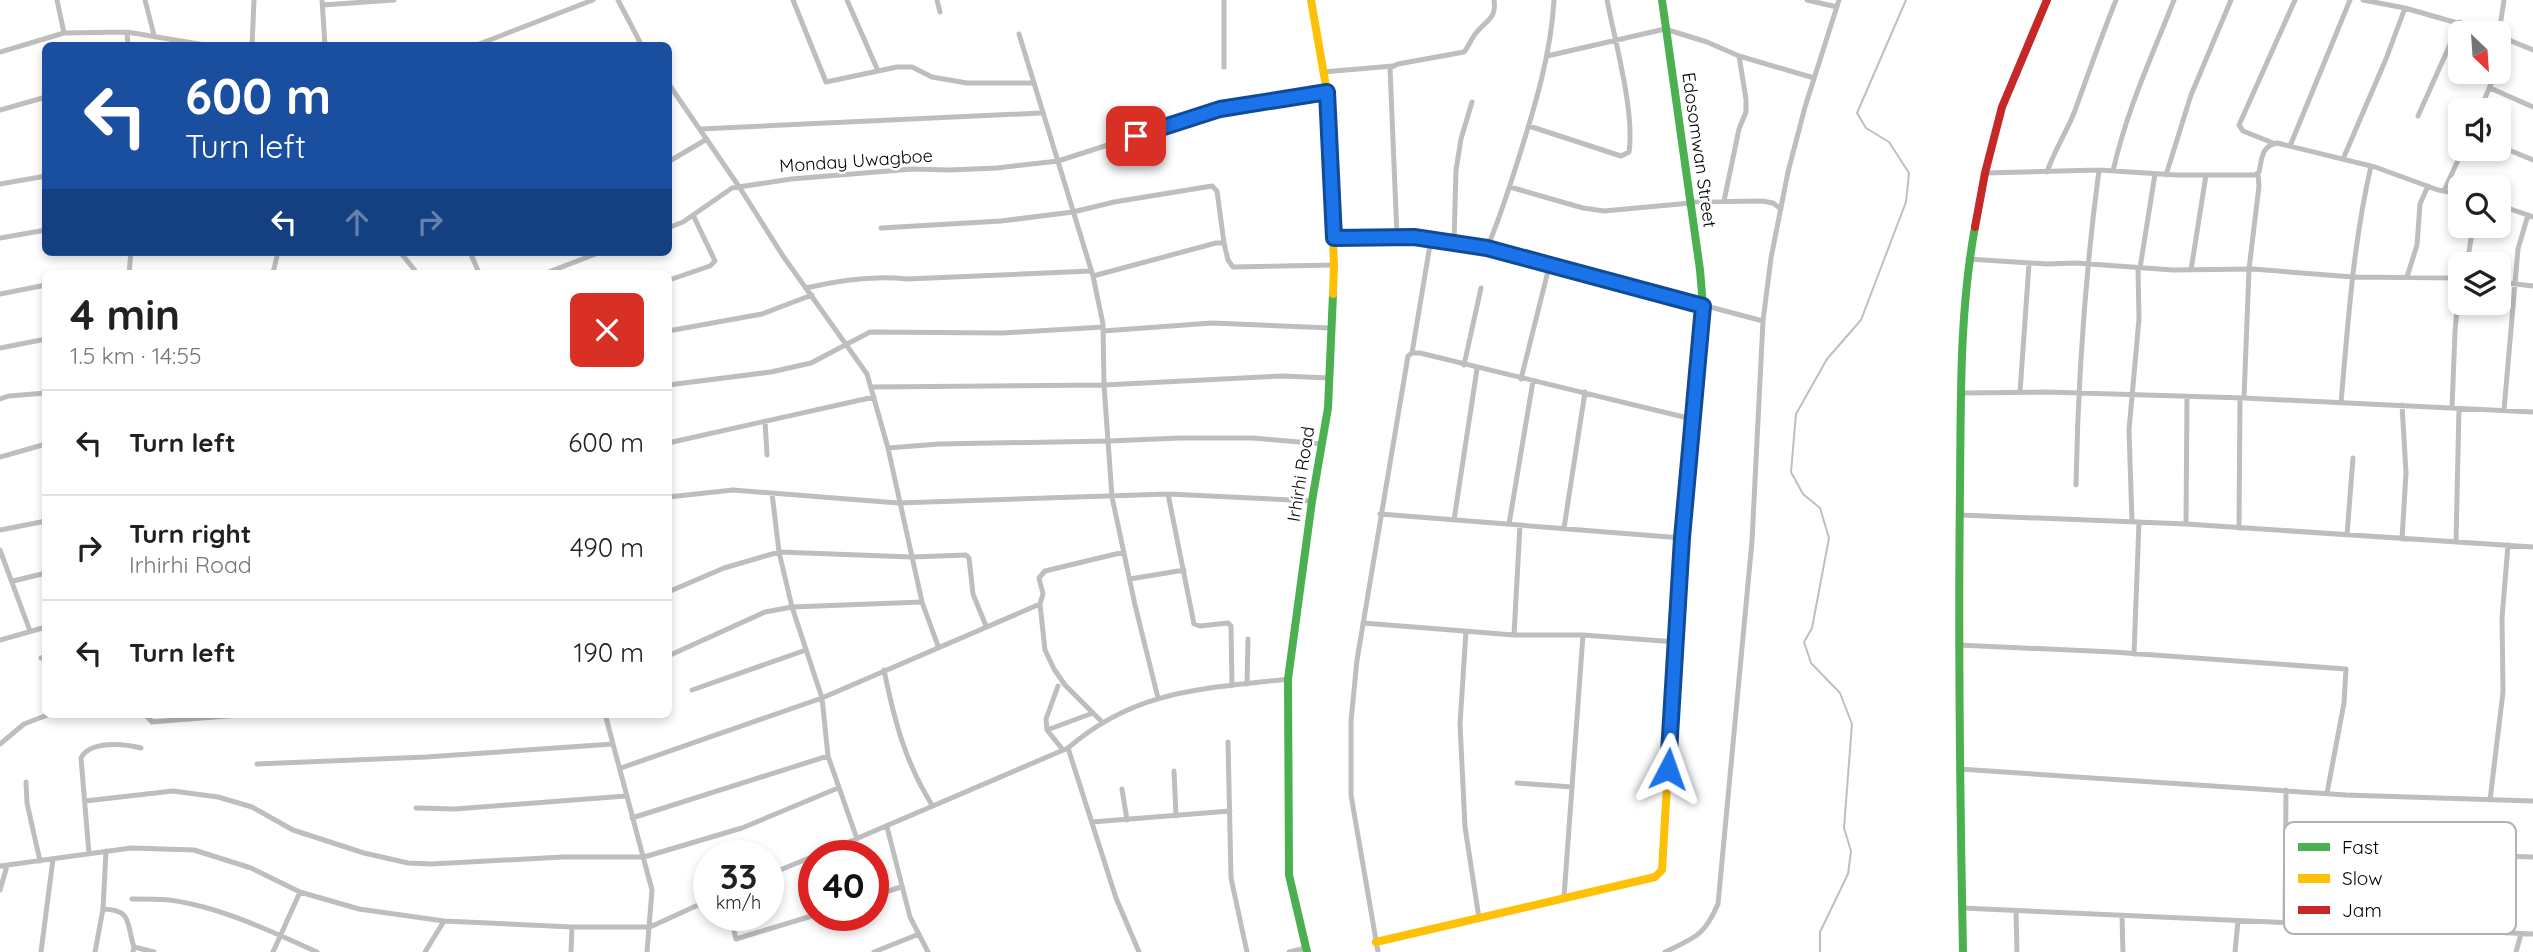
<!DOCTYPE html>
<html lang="en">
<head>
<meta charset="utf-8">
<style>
  body { margin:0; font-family:Quicksand,sans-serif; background:#f6f6f6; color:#202124; height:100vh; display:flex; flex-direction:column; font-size:26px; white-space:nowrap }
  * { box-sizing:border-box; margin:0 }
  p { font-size:23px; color:#757577 }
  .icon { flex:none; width:38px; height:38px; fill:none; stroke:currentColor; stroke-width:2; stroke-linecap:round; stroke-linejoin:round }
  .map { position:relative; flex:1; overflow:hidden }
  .sheet { position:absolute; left:42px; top:270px; width:630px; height:448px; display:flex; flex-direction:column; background:#fff; border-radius:10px; box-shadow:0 4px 10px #0003 }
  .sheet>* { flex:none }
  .hud { position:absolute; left:42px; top:42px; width:630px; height:214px; border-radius:10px; box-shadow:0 4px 10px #0003; background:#1a4fa0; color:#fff; overflow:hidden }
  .needle { width:46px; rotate:155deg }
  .tools { position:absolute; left:2448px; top:21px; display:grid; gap:14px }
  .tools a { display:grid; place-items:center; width:63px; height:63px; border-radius:10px; background:#fff; box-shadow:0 4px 10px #0003; font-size:35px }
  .speed { position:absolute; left:693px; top:840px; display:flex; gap:14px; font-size:35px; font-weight:700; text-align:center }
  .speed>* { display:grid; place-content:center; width:91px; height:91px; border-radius:50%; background:#fff; box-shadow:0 4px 10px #0003; line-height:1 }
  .speed small { font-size:18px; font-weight:400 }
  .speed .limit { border:10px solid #d22; background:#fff; color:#111 }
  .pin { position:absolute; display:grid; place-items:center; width:60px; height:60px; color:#fff; margin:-30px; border-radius:14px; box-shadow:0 4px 10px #0006 }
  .me { position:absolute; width:77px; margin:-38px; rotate:4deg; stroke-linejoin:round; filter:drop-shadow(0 0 5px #0008) }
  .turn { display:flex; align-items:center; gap:24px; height:147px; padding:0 28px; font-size:32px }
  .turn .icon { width:91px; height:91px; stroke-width:2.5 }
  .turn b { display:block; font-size:49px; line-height:60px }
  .lanes { display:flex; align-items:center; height:66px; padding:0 28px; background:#0003; justify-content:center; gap:35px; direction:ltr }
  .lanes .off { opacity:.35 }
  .round { display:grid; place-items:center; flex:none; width:74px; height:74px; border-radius:10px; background:#f6f6f6 }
  .headline { display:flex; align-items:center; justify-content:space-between; height:119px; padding:0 28px }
  h1 { font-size:42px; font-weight:800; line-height:52px }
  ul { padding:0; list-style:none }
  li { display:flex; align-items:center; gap:21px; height:105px; padding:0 28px; border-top:2px solid #e0e0e0 }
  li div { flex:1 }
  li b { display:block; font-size:26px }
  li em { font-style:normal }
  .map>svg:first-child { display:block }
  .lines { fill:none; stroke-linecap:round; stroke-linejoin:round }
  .stream { stroke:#bfbfbf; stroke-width:2 }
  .street { stroke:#bebebe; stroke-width:5 }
  .fast { stroke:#4caf50; stroke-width:8 }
  .slow { stroke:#ffc107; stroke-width:8 }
  .jam { stroke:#c62828; stroke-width:8 }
  .route-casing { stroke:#114b97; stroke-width:18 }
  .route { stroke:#1a73e8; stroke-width:12 }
  .labels { text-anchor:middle; stroke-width:5; stroke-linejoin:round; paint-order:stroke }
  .street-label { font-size:18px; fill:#000; stroke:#fff }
  .key { fill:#fff; stroke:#b2b2b2; stroke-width:2 }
  .key-label { font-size:19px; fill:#000 }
</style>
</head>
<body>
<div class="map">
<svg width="2533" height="952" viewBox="0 0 2533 952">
  <rect width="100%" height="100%" fill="#fff"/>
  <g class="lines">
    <path class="stream" d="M1820,952v-20l28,-58 3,-23 -7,-23 8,-104 -12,-31 -29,-30 -7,-21 8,-14 17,-90 -9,-30 -17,-14 -12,-22 5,-58 31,-55 34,-39 45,-118 3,-29 -20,-31 -23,-14 -9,-15 49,-113"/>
    <path class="street" d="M57,0l7,33
      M145,0l9,35
      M322,0l3,46
      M618,0l24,46
      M793,0l33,82 71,-15h15l20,10 35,6h65
      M847,0l31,71
      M937,0l3,12
      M1224,0v67
      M1807,0l30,7
      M2363,0l42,8 87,25
      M323,5l71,-5
      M127,32l1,14
      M2499,33l5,-33
      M1019,34l74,242 10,48 1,61 8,112 23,108 23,93
      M2499,36l34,14
      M252,46l2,-46
      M474,46l119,-46
      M0,52l64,-19 63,-1 84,14
      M1547,56l118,-27 42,13 32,14 75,22
      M2499,64l11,-24
      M1323,72l70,-6
      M668,83l72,105 43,68 84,118 21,74 34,154 16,44
      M2490,88l43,19
      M0,110l46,-13
      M2480,110l16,-38
      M2418,116l42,-94
      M1529,126l92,30 8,-4c6,-39 -14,-111 -22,-152
      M700,129l341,-16
      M2273,143l-30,-12 -4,-6 56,-125
      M2290,146l60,-146
      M2499,146l34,14
      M2343,159l43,-100 19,-51
      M668,162l39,-23
      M2113,171c14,-62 38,-112 61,-171
      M2047,172c7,-21 19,-39 27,-59 14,-38 27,-76 42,-113
      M1985,173l114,-3 78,5h78l4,-3c3,-13 2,-26 18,-29l98,24 63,23 22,4
      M2166,175l25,-80 40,-95
      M0,184l46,-8
      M1510,187l73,21 21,3 87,-8
      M2444,191l19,-42
      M1724,201l15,-72 7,-17v-13l-7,-43
      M1691,202l71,-1 11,2 8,6
      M2499,205l34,12
      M668,228l15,-6 49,-34 59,-9 122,-10 36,1 48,-2 61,-7 162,-52 107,-17
      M881,228l120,-7 72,-9 41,-10 98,-16 5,5 7,52
      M1397,236l-7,-168 8,-4 66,-12c5,-6 7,-13 12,-19 10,-13 21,-14 18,-33
      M0,238l46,-8
      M1334,238l63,-2 34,3 56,9 276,73
      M1454,242l2,-72 5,-31 11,-37
      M1487,248c13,-30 22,-60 32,-91 16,-51 32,-103 35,-157
      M371,252h6
      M400,252l17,21
      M470,252l9,21
      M1968,259l79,5 29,-1 97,7 80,-1 100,8 107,1 -5,53 -3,77
      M2467,264l6,-38
      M2140,268l15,-94
      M2191,270l15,-95
      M129,273l2,-21
      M273,273l5,-21
      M546,273l55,-21
      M1093,276l123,-33h8l4,17 5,7 101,-2
      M2407,277l10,-32 3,-41 8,-18
      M672,279l38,-13 5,-5 -22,-46
      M2499,282l34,4
      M806,288c34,-8 67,-13 101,-9l184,-8
      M0,294l46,-9
      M668,331l94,-17 50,-19
      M1103,331l109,-8 119,5
      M0,348l46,-9
      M1412,353l19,-114
      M1464,365l17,-77
      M1521,379l29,-116
      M668,385l103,-13 40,-9 59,-31 133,1 100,-6
      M872,387l232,-2 178,-9 48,2
      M2020,392l9,-128
      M1962,393l85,-1 197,6 289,14
      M2244,398l5,-129 10,-83 -1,-12
      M0,399l9,-3 37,-3
      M2341,403c7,-80 12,-159 30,-237
      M2402,405l4,68 -4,66
      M2504,410l14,-161 10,-34
      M765,421l2,34
      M668,443l206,-46
      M888,448l51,-4 170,-3 71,-3h73l69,6
      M0,457l46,-13
      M2076,485c2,-105 9,-210 23,-315
      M772,493l7,59 13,55 30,91 6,58 29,83
      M1168,494l26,130 6,2 28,-3 3,3 1,60
      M668,497l65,-7 165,13 270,-9 144,7
      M1380,514l302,24
      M1960,515l226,9 347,23
      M1454,520l23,-151
      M2132,522l-3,-92 10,-111 -1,-51
      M1509,524l24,-143
      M2186,524l1,-127
      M1564,528l21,-136
      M2239,528l1,-130
      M0,530l46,-9
      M2347,535l6,-77
      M2456,542l3,-134
      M0,550l30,81
      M1130,579l54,-9
      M13,581l33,-8
      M668,592l56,-24 55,-16 133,5 54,-2 3,3 4,36 13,32
      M1363,623l151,12 6,-110
      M1466,631l-6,93 5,103 14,91
      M1514,635h69l93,7
      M0,640l46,-13
      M1958,645l155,7 233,17 -2,34 -17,90
      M2134,654l5,-132
      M668,656l97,-44 27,-5 130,-5
      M41,658l5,-1
      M884,670c10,49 21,92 48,135
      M1247,684l1,-45
      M1058,686l-12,33 1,11 16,20
      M692,690l114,-40
      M145,714l7,8 100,-8
      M605,714l47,176 -5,62
      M1102,722l-37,-37 -11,-16 -9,-19 -5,-46 3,-10 -4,-16 6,-7 79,-19
      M1047,730l46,-17
      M1228,742l3,136 16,74
      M0,744l24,-20 26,-10
      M1068,748l48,150 23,54
      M257,764l169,-7 187,-13
      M621,768l201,-70 218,-94
      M1959,769l387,26 187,6
      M1174,771l2,45
      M26,782l1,21 13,58
      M1517,783l55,4
      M1122,789l5,31
      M2490,800l13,-108 -1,-74 6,-73
      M85,801l88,-10 45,6 34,10 41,23 71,23 44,10 24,1 131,-7h81l98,-29 96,-40
      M416,808l39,1 171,-13
      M632,818l196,-62
      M1092,822l138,-11
      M887,827l23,90 18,35
      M89,854l-8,-96c9,-18 44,-14 60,-10
      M816,856l252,-108c68,-59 135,-59 220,-69
      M2502,856l31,1
      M0,866l131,-18 63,2 57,18 49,24 59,17 85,12 128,6h78l59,-27
      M768,875l46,-19
      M0,890l7,-24
      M873,896l28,-9
      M1564,897l19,-262
      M132,899c12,0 25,0 37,1 49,6 104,32 148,52
      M1962,908l571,26
      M103,909c30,1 23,14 31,38l-1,5
      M2016,911l1,41
      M730,915l6,24 79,-24
      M2122,916l1,36
      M2285,923l1,-133
      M134,947l20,5
      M41,952l12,-93
      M95,952l8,-43 3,-58
      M273,952l27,-60
      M425,952l19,-31
      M571,952l1,-25
      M874,952l45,-18
      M1289,952l17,-4
      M1378,952l-27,-157v-74l6,-61 51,-304 4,-3h8l272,66
      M1665,952c31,-15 39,-16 53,-48l34,-363 11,-220 8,-63 17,-86 17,-65 34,-107
      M2235,952l3,-31
      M2516,952l5,-18"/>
    <path class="fast" d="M1662,0l38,270 3,36 -12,135
      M1307,952l-18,-77 -1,-196 24,-178 16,-93 5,-114
      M1963,952c-3,-154 -5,-307 -3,-461 1,-89 -1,-177 15,-264"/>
    <path class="slow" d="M1311,0l16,92 7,173 -1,29
      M1376,942l279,-65 7,-7 11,-187"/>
    <path class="jam" d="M1975,227l10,-54 17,-66 45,-107
      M1673,683l18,-242"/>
  </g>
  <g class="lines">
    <defs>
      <path id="route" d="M1136,136l84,-27 107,-17 7,146 80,-1 73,11 216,58 -21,232 -14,231"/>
    </defs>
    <use href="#route" class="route-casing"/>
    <use href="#route" class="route"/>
  </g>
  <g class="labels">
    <g class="street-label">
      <text transform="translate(1699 150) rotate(82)" y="6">Edosomwan Street</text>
      <text transform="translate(856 161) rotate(-4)" y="6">Monday Uwagboe</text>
      <text transform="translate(1301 474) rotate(-81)" y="6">Irhirhi Road</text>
    </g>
  </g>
  <rect x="2284" y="822" width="232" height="112" rx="10" class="key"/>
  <rect x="2298" y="843" width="32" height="8" fill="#4caf50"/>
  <rect x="2298" y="874" width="32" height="9" fill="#ffc107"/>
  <rect x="2298" y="906" width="32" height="8" fill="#c62828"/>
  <g class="key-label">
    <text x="2342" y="854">Fast</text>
    <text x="2342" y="885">Slow</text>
    <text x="2342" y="917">Jam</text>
  </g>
</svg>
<div class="tools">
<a><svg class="needle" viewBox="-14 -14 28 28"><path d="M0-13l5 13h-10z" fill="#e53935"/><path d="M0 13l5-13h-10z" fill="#757577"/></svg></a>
<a><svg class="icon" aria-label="sound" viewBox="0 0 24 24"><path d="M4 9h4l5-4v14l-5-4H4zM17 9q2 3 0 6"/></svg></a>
<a><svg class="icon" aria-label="search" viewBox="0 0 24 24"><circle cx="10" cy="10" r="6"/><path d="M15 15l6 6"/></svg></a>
<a><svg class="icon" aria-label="layers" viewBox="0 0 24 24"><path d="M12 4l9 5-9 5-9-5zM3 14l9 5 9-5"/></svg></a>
</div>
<div class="speed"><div>33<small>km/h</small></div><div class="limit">40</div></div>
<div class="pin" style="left:1136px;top:136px;background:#d93025"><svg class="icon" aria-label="arrive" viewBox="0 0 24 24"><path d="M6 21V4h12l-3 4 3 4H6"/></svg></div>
<svg class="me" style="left:1668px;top:769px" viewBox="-20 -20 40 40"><path d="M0-17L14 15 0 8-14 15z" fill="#1a73e8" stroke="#fff" stroke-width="4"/></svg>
<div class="hud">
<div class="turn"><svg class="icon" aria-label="left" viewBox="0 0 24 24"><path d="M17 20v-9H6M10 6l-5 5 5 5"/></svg><div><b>600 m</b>Turn left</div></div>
<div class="lanes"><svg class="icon" aria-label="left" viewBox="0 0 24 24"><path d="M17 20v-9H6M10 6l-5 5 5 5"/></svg><svg class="icon off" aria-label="ahead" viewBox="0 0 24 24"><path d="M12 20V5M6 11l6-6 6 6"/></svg><svg class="icon off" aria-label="right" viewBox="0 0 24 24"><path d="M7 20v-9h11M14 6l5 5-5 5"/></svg></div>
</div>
<section class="sheet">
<div class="headline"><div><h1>4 min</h1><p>1.5 km · 14:55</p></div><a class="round" style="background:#d93025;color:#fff"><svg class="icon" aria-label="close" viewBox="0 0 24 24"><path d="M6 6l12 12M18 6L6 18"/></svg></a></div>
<ul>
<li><svg class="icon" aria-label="left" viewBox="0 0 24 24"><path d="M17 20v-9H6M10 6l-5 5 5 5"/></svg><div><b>Turn left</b></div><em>600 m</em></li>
<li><svg class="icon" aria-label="right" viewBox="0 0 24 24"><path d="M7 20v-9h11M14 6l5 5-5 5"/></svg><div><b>Turn right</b><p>Irhirhi Road</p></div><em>490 m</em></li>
<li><svg class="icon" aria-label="left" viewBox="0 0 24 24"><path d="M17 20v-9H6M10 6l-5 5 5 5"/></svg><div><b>Turn left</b></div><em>190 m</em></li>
</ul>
</section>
</div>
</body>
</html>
